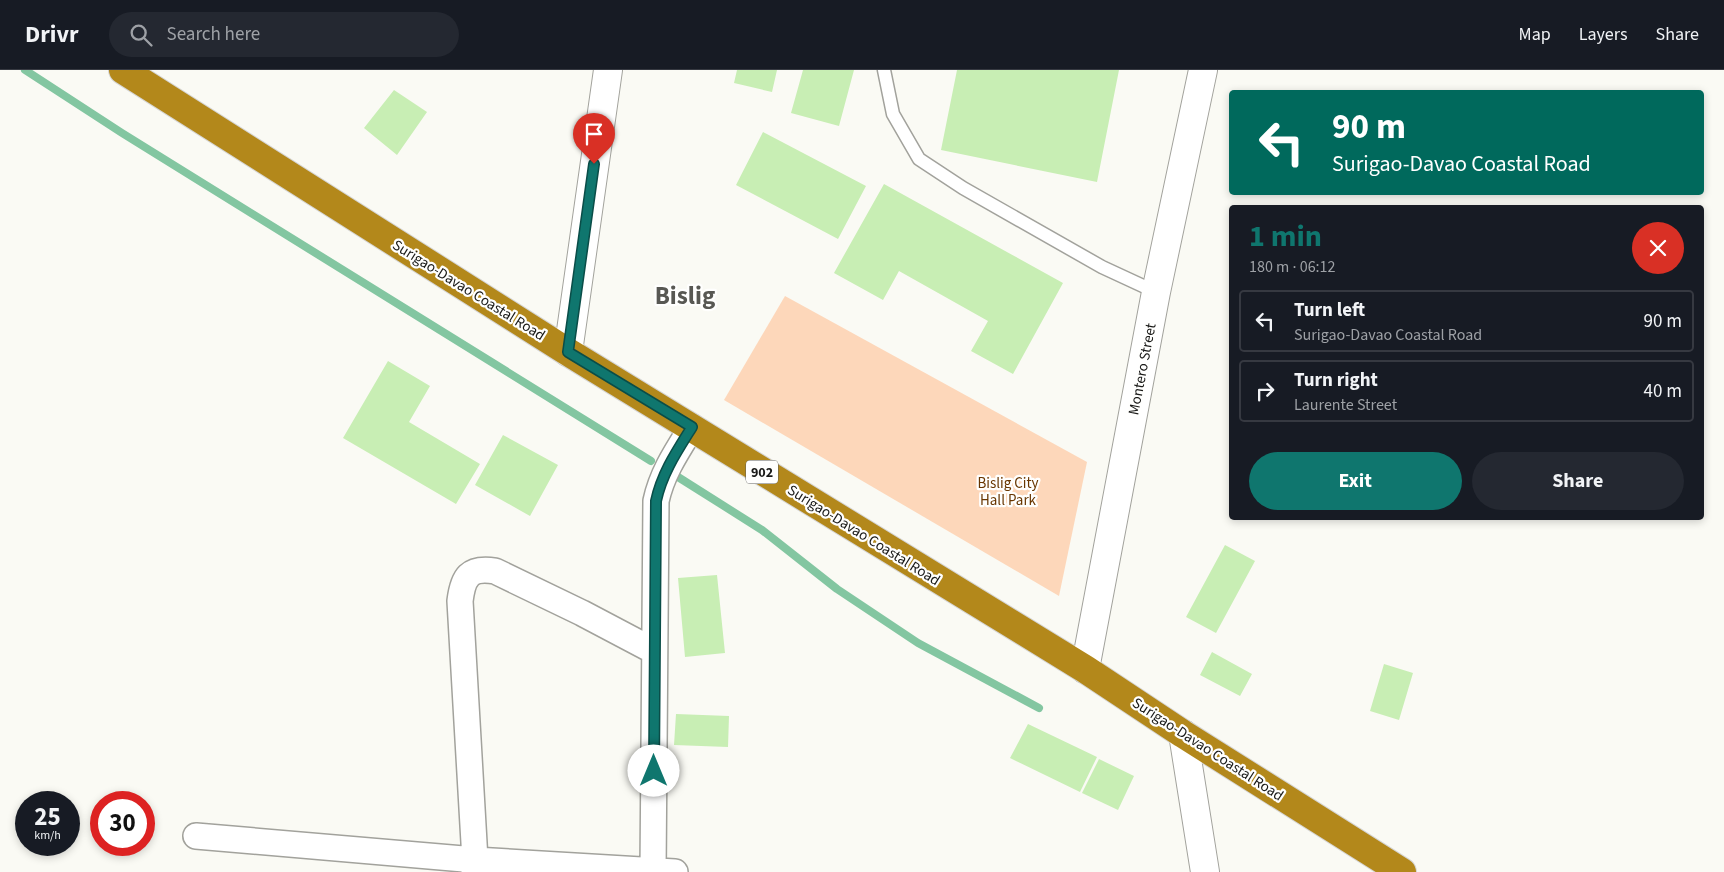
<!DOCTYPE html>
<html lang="en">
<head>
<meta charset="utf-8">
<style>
  body { margin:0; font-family:"Source Sans 3",sans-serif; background:#242831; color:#f1f3f6; height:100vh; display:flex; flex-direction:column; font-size:19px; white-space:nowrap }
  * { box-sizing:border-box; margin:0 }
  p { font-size:16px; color:#9ea1a6 }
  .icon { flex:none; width:28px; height:28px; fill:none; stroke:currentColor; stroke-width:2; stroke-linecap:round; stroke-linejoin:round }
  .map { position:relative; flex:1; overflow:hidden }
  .details { position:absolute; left:1229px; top:135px; width:475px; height:315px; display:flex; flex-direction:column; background:#171b24; border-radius:5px; box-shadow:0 2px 8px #0003 }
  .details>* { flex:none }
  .guide { position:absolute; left:1229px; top:20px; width:475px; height:105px; border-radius:5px; box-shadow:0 2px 8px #0003; background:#00695c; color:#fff; overflow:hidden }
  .speed { position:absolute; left:15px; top:721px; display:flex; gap:10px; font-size:25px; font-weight:700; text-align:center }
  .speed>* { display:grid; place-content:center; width:65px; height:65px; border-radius:50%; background:#171b24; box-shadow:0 2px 8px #0003; line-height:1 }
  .speed small { font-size:12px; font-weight:400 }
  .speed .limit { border:8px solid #d22; background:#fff; color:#111 }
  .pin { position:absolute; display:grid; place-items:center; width:42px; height:42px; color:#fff; margin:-51px -21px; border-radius:50% 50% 50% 0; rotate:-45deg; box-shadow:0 0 5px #0007 }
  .pin .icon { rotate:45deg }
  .me { position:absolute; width:55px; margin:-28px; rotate:0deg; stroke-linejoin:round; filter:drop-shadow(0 0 4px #0008) }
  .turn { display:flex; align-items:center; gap:18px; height:105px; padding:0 20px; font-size:22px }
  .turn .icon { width:65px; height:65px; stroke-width:2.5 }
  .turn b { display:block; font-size:35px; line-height:42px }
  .round { display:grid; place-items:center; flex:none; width:52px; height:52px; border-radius:26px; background:#242831 }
  .overview { display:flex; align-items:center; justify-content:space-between; height:85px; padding:0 20px }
  h1 { font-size:30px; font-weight:700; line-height:38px; color:#0f766e }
  .button { display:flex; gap:10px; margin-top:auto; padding:10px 20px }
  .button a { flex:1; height:58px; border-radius:30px; background:#0f766e; color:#fff; font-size:20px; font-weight:700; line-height:58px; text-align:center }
  .button a+a { background:#242831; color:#f1f3f6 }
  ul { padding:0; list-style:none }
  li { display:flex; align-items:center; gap:15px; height:62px; margin:0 10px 8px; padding:0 10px; border:2px solid #363941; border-radius:5px }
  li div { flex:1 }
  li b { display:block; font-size:19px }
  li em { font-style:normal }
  header { display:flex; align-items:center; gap:30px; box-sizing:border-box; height:70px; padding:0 25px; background:#171b24; border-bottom:1px solid #363941 }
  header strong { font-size:24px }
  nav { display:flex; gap:28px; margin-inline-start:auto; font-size:18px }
  .search { width:350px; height:45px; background:#242831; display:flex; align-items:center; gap:12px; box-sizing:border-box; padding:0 18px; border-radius:28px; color:#9ea1a6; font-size:19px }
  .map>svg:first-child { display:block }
  .green { fill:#fdd7ba }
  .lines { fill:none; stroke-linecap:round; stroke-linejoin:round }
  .stream { stroke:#83c6a1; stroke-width:8 }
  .building { fill:#c8eeb4 }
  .lane-casing { stroke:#a2a29c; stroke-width:15 }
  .street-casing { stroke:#a2a29c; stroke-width:28 }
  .secondary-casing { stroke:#a2a29c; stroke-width:30 }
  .highway-casing { stroke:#d6d6d5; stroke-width:30 }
  .lane { stroke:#fff; stroke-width:12 }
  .street { stroke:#fff; stroke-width:25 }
  .secondary { stroke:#fff; stroke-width:28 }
  .highway { stroke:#b3881b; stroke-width:28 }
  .route-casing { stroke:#0a4d48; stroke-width:12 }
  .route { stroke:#0f766e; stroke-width:9 }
  .labels { text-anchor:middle; stroke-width:4.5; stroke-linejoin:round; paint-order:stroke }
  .shield { fill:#fffffe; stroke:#5f5f5d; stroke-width:1 }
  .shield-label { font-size:14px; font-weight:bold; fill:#1a1a18 }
  .street-label { font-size:15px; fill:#1a1a18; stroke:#fffffe }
  .park-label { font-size:15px; fill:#683600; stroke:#fffffe }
  .town-label { font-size:25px; font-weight:bold; fill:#585853; stroke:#fffffe }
</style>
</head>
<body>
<header>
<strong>Drivr</strong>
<div class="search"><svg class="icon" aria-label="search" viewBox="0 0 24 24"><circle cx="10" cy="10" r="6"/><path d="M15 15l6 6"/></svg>Search here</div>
<nav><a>Map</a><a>Layers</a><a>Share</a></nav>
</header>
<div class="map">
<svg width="1724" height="802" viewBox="0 0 1724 802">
  <rect width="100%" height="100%" fill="#fafaf4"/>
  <path class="green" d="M785,226l302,166 -28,134 -335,-196z"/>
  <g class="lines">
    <path class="stream" d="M25,0l97,63 529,328
      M678,407l84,53 75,59 81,54 121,65"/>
  </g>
  <path class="building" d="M737,0h40l-5,22 -38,-9z
    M803,0h51l-15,56 -48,-13z
    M957,0h162l-22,112 -156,-32z
    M394,20l33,22 -30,43 -33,-27z
    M763,62l103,54 -28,53 -102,-54z
    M884,114l179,99 -50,91 -42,-23 17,-30 -89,-50 -16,29 -49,-27z
    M388,291l42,25 -21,36 71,42 -24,40 -113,-66z
    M503,365l55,30 -28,51 -55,-31z
    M1225,475l30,16 -39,72 -30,-16z
    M717,505l8,78 -40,4 -7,-79z
    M1212,582l40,22 -12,22 -40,-21z
    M1384,594l29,9 -14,47 -29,-9z
    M676,644l53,2 -1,31 -54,-2z
    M1028,654l69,33 -17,35 -70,-34z
    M1099,689l35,17 -16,34 -36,-17z"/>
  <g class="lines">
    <defs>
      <path id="lane" d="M884,0l9,44 26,45 44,29 139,79 54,25"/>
      <path id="street" d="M196,766l279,24 200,12
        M474,802l1,-12 -15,-259c3,-24 9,-34 35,-30l87,42 72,38
        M653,802l3,-371c6,-28 21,-50 36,-74"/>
      <path id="secondary" d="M568,282l40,-282
        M1085,599l71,-377 47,-222
        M1183,664l22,138"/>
      <path id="highway" d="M123,0l445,282 517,317 98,65 219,138"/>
    </defs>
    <use href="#lane" class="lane-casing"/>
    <use href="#street" class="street-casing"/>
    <use href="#secondary" class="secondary-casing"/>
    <use href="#highway" class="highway-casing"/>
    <use href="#lane" class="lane"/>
    <use href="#street" class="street"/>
    <use href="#secondary" class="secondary"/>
    <use href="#highway" class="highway"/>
  </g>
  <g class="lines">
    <defs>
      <path id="route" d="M594,94l-26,188 124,75c-15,24 -30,46 -36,74l-2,270"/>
    </defs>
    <use href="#route" class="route-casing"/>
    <use href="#route" class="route"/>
  </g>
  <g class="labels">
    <rect class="shield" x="746" y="390.5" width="32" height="23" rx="4"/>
    <g class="shield-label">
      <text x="762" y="407">902</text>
    </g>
    <g class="street-label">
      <text transform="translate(469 220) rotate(32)" y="5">Surigao-Davao Coastal Road</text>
      <text transform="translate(1142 299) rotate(-79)" y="5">Montero Street</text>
      <text transform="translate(864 465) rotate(32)" y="5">Surigao-Davao Coastal Road</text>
      <text transform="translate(1208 679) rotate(33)" y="5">Surigao-Davao Coastal Road</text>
    </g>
    <g class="park-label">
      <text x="1008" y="418">Bislig City<tspan x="1008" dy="17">Hall Park</tspan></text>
    </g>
    <g class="town-label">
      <text x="685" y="234">Bislig</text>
    </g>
  </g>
</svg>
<div class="speed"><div>25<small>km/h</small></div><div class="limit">30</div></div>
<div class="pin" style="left:594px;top:94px;background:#d93025"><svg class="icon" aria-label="arrive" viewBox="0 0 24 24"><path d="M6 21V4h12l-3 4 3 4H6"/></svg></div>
<svg class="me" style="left:654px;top:701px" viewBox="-20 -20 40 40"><circle r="19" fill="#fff"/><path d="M0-13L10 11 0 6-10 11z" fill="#0f766e"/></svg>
<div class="guide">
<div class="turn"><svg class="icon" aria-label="left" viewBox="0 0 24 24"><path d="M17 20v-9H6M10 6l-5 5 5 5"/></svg><div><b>90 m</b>Surigao-Davao Coastal Road</div></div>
</div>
<section class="details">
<div class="overview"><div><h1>1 min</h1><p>180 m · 06:12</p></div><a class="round" style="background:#d93025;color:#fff"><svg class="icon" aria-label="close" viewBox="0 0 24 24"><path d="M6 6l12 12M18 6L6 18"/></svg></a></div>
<ul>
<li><svg class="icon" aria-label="left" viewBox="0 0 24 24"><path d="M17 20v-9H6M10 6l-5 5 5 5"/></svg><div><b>Turn left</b><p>Surigao-Davao Coastal Road</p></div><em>90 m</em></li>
<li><svg class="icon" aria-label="right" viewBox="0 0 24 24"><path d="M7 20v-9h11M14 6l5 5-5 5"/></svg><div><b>Turn right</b><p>Laurente Street</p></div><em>40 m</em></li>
</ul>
<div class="button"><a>Exit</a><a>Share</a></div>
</section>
</div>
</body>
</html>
